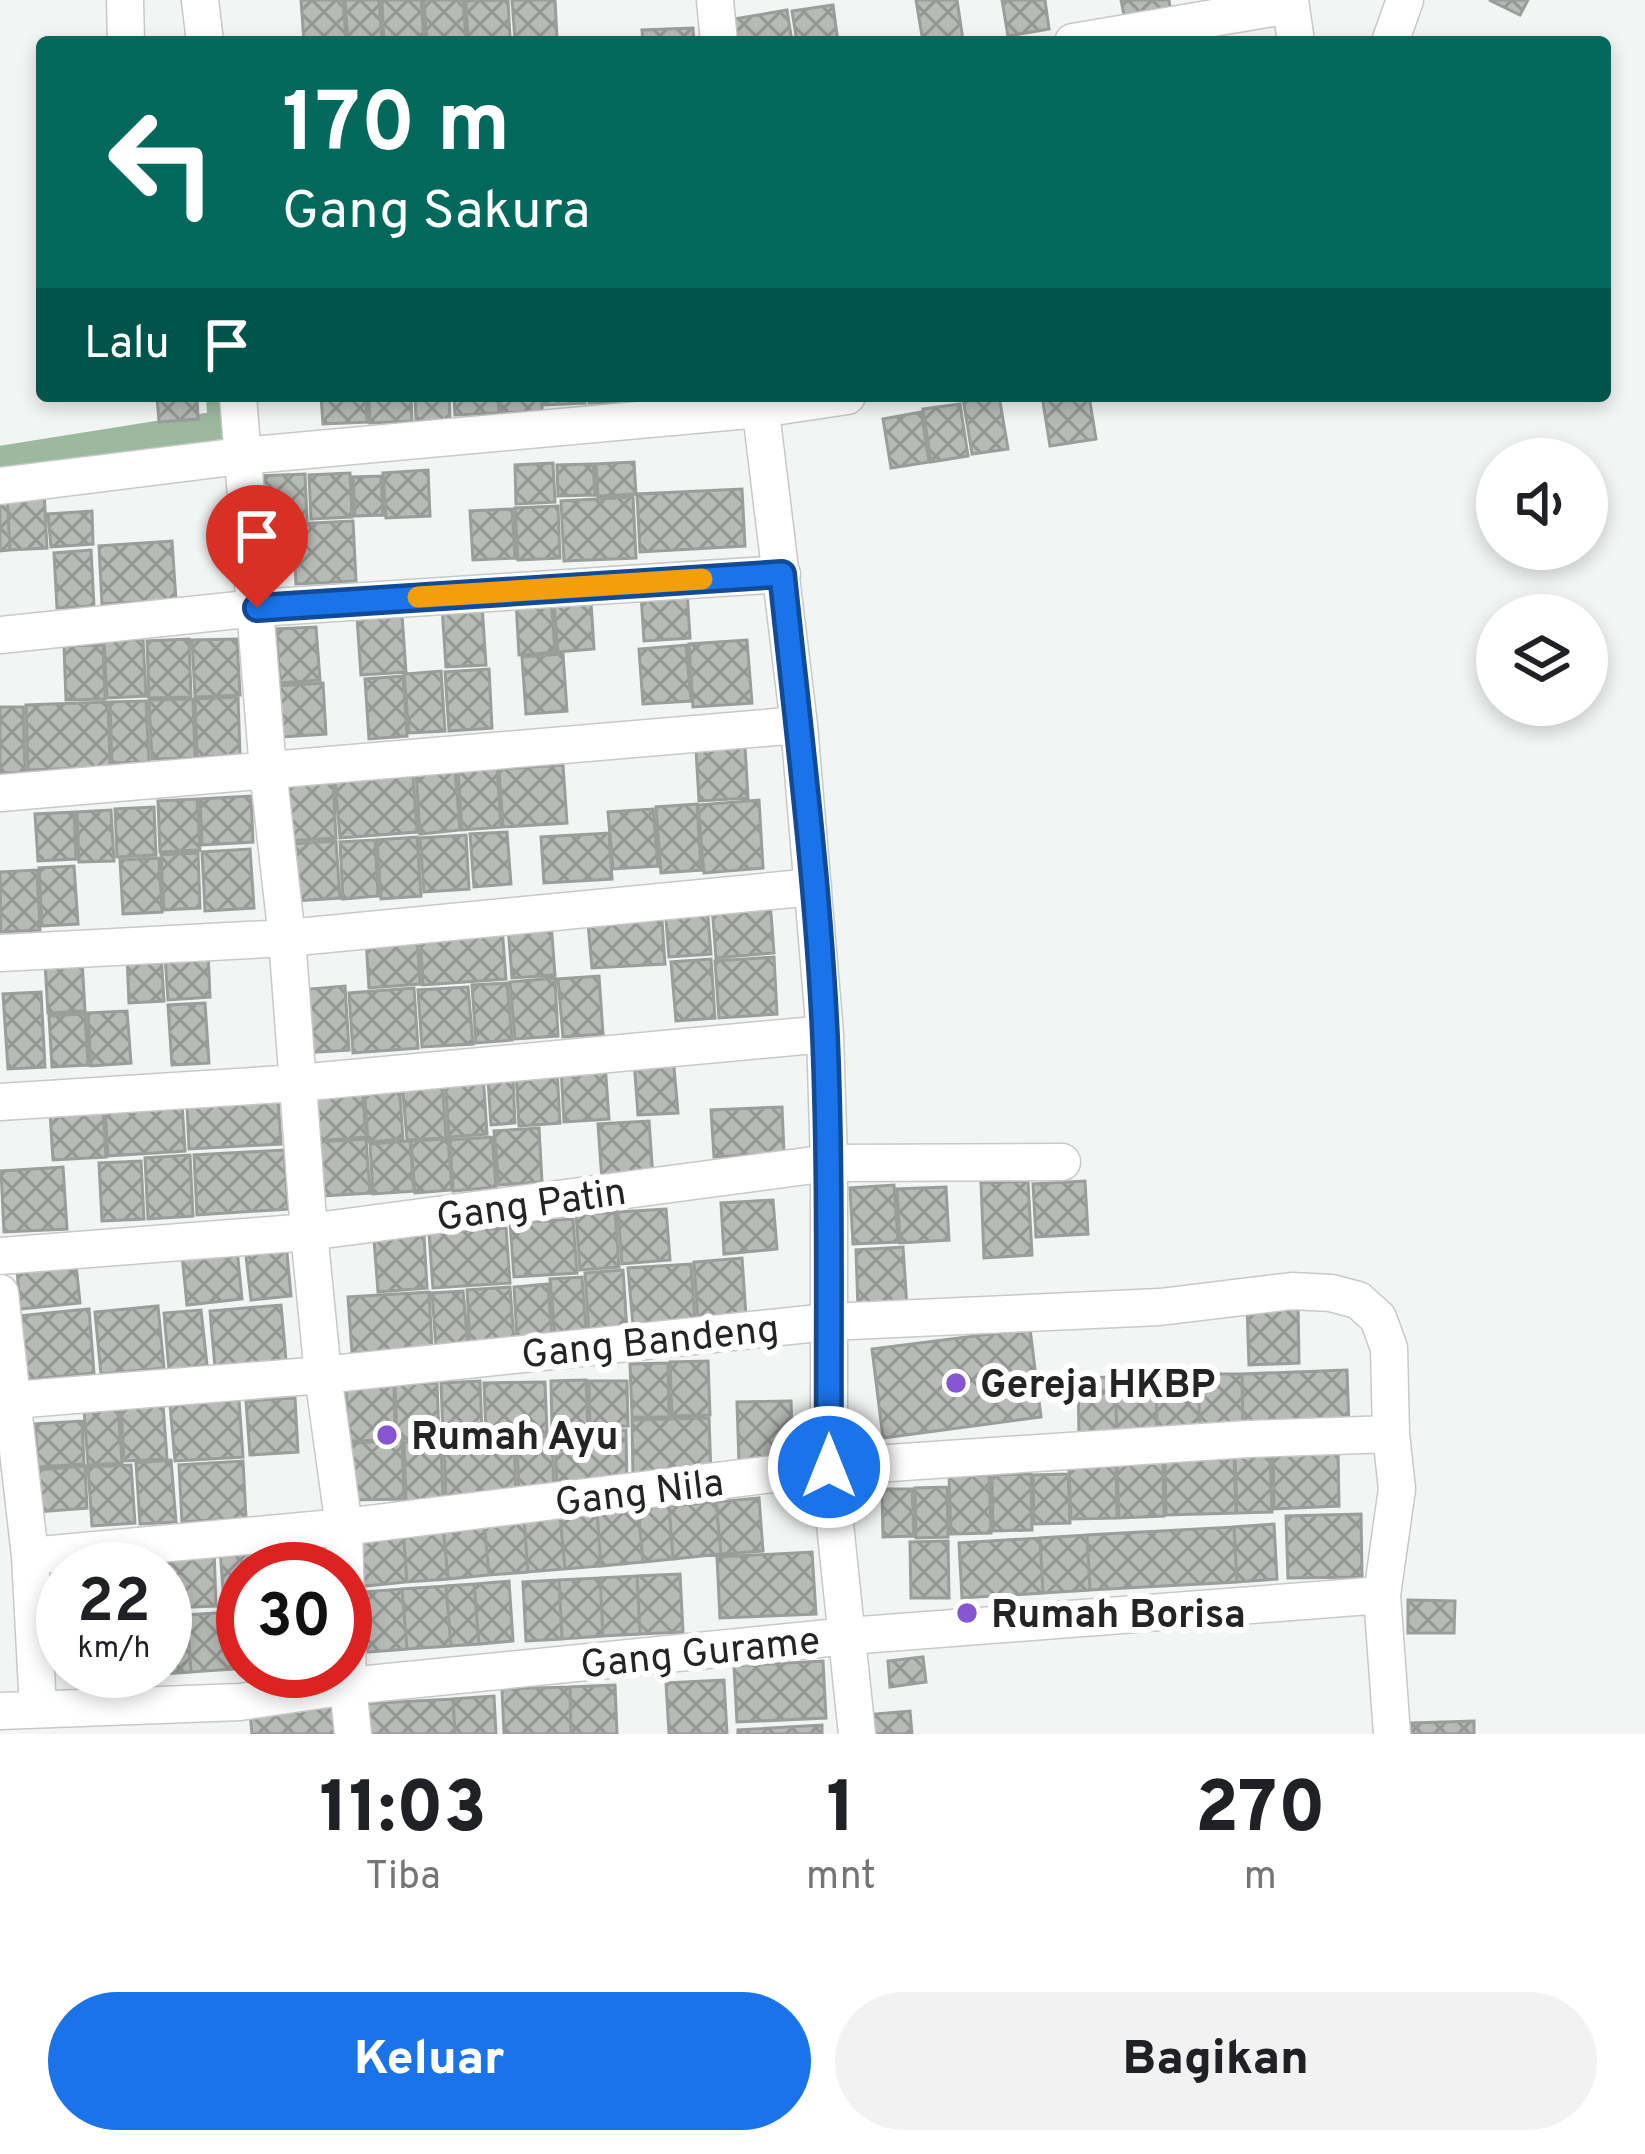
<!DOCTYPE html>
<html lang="id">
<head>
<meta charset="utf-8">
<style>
  body { margin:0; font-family:Overpass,sans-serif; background:#f2f2f2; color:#202124; height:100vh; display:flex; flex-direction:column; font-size:45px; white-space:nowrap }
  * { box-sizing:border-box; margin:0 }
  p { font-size:39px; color:#757577 }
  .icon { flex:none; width:66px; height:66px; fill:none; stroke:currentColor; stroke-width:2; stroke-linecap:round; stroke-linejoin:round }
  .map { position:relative; height:1734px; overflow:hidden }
  .side { display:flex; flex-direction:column; background:#fff; flex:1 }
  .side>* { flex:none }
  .top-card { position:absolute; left:36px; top:36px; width:1575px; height:366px; border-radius:12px; box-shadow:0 6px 18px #0003; background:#00695c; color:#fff; overflow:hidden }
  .tools { position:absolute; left:1476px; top:438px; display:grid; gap:24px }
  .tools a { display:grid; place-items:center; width:132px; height:132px; border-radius:50%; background:#fff; box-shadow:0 6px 18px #0003; font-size:60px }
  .speed { position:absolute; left:36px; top:1542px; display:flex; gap:24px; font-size:60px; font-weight:700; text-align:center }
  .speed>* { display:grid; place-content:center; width:156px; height:156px; border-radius:50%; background:#fff; box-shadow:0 6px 18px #0003; line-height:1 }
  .speed small { font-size:30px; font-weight:400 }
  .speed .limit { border:18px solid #d22; background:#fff; color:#111 }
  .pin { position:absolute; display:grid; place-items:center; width:102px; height:102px; color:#fff; margin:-123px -51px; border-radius:50% 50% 50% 0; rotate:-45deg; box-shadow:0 0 12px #0007 }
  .pin .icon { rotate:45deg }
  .me { position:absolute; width:132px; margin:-66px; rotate:0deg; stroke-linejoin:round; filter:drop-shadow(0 0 9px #0008) }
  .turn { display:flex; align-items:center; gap:42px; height:252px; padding:0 48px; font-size:54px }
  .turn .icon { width:156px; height:156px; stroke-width:2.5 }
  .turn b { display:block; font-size:84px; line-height:102px }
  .then { display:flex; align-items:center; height:114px; padding:0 48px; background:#0003; gap:24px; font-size:45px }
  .eta { display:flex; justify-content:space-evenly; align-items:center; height:204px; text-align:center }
  .eta b { font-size:72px; font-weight:800; line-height:84px }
  .primary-button { display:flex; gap:24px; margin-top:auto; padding:24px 48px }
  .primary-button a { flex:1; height:138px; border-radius:72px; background:#1a73e8; color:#fff; font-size:48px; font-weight:800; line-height:138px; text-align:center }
  .primary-button a+a { background:#f2f2f2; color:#202124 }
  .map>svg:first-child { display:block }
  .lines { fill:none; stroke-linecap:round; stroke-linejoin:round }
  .canal { stroke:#9cb89f; stroke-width:36 }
  .building { fill:url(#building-cross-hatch); stroke:#9b9d9b; stroke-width:3 }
  .minor-casing { stroke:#c7c9c7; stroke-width:39 }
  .minor { stroke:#fff; stroke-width:36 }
  .route-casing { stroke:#114b97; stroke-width:30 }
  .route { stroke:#1a73e8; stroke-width:21 }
  .slow { stroke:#f59e0b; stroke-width:21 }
  .poi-dot { fill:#8556cf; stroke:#fff; stroke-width:4.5 }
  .labels { text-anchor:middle; stroke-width:12; stroke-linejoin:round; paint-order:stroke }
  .street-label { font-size:39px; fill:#232423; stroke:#fff }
  .poi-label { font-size:39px; font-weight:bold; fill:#232423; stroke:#fff; text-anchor:start }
</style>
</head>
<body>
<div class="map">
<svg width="1645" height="1734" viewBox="0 0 1645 1734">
  <defs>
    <pattern id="building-cross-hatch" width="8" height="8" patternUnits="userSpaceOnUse" patternTransform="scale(3)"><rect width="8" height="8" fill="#b7bab7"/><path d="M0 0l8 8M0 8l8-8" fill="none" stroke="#949794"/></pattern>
  </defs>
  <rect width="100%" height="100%" fill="#f2f5f3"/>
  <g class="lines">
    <path class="canal" d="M0,464l226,-36 -2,-32"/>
  </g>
  <path class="building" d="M301,0h42l3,42h-42z
    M345,0h34l3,42h-34z
    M382,0h39l3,42h-40z
    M424,0h39l3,42h-39z
    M508,0l2,38 -42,3 -2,-40z
    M512,0h43l2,38 -42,2z
    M916,0h41l6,40 -40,2z
    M1002,0h43l4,29 -41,7z
    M1121,0h48l1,7 -46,8z
    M1489,0h39l-8,15z
    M833,5l5,37h-41l-5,-31z
    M787,10l5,32h-54l-4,-23z
    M693,28l1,14h-51l-1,-12z
    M157,396h40l1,23 -39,3z
    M321,396h45l1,26 -44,2z
    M369,396h42l1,25 -42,2z
    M415,396h34l1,24 -34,2z
    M454,396h44l1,17 -44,2z
    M500,396h42v15l-41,2z
    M544,396h41v7l-41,2z
    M589,396h36v6l-36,1z
    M626,396h41v2l-40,3z
    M975,396h24l9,53 -36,5 -9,-56z
    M1042,396h47l7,43 -46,7z
    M960,404l8,52 -37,6 -8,-53z
    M921,412l8,50 -38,6 -8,-49z
    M634,462l2,32 -38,2 -2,-32z
    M553,463l2,39 -39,2 -1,-39z
    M593,464l2,31 -37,1 -1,-31z
    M428,470l2,46 -44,2 -3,-45z
    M350,473l2,44 -41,2 -2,-44z
    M305,474l2,46 -46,2 -3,-46z
    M381,476l2,39 -28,1 -2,-39z
    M742,489l3,57 -105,6 -3,-58z
    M44,491l3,57 -37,2 -3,-56z
    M0,494h7l3,56 -10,1z
    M633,497l3,61 -72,3 -3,-60z
    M558,506l2,52 -42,2 -3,-52z
    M512,509l3,49 -42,2 -3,-49z
    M92,511l1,33 -42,3 -3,-33z
    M353,521l3,60 -60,3 -3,-60z
    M172,541l4,59 -74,4 -3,-58z
    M91,550l3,56 -37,2 -3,-55z
    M687,590l3,48 -46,3 -3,-47z
    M551,599l4,53 -36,3 -3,-54z
    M591,602l3,47 -36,3 -4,-48z
    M482,605l4,60 -40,2 -4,-60z
    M402,615l4,57 -45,3 -4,-57z
    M316,627l4,53 -40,3 -4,-54z
    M143,639l3,57 -39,2 -3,-56z
    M189,639l2,58 -42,1 -2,-57z
    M237,639l3,56 -45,2 -3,-57z
    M747,640l5,63 -59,4 -4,-63z
    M103,645l2,54 -39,1 -2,-54z
    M686,645l5,56 -48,3 -4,-55z
    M563,654l4,57 -41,3 -4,-57z
    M489,669l3,59 -43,3 -4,-59z
    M441,671l4,60 -36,2 -5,-59z
    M403,676l4,60 -38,3 -4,-60z
    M323,683l3,51 -44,3 -4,-51z
    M238,697l2,58 -43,2 -2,-58z
    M193,699l2,59 -43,1 -3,-59z
    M146,701l3,61 -37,1 -2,-61z
    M108,702l2,65 -82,3 -2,-65z
    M0,707h23l2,66h-25z
    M745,746l3,52 -49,3 -3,-51z
    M563,765l4,58 -64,4 -4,-58z
    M497,768l4,59 -39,3 -4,-59z
    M455,770l5,60 -40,4 -4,-61z
    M413,776l4,56 -77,6 -5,-57z
    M333,782l3,56 -48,3 -4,-56z
    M251,796l2,46 -51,3 -2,-46z
    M197,799l3,51 -40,2 -2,-51z
    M759,800l4,68 -59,5 -6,-68z
    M697,804l4,66 -40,3 -5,-66z
    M154,807l2,48 -39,2 -2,-48z
    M653,809l5,57 -45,3 -5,-57z
    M111,810l3,51 -35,1 -2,-50z
    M74,812l2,47 -38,2 -3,-47z
    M507,832l4,52 -37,3 -4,-53z
    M609,833l3,46 -68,4 -3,-46z
    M466,835l3,54 -45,3 -4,-54z
    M417,837l4,59 -40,3 -4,-59z
    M375,840l3,56 -35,3 -3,-57z
    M336,841l4,57 -45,3 -4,-57z
    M250,849l4,59 -49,3 -3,-59z
    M198,853l2,55 -36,2 -3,-55z
    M159,858l3,54 -39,2 -3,-54z
    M74,866l4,58 -36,2 -3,-58z
    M37,870l3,60 -39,2 -1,-60z
    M770,901l4,52 -58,5 -4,-52z
    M707,905l4,49 -42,3 -4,-49z
    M661,906l4,58 -73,4 -5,-56z
    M551,923l4,52 -43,3 -4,-52z
    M502,927l4,52 -83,6 -3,-52z
    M417,935l3,49 -51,4 -3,-49z
    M208,952l2,45 -42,3 -3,-45z
    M161,954l3,47 -35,2 -2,-46z
    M774,957l3,57 -58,4 -4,-57z
    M711,959l4,59 -39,3 -5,-59z
    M82,960l3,51 -37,2 -3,-50z
    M599,976l4,58 -40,3 -5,-58z
    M555,978l3,58 -43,3 -5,-57z
    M507,983l5,57 -36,3 -4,-58z
    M345,986l4,64 -47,3 -4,-63z
    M468,987l5,57 -51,3 -4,-57z
    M414,988l4,60 -65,5 -4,-60z
    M41,992l4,75 -37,2 -5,-75z
    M205,1003l4,60 -37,2 -4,-60z
    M127,1011l4,52 -40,3 -3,-53z
    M85,1014l3,51 -36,2 -3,-51z
    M673,1056l5,57 -40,2 -4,-55z
    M605,1063l4,56 -45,3 -3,-55z
    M557,1069l3,54 -41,3 -3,-54z
    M483,1074l4,60 -38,3 -4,-60z
    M442,1079l4,59 -39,2 -5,-58z
    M513,1079l2,44 -24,2 -3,-45z
    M399,1082l4,57 -35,3 -4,-57z
    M362,1085l4,52 -49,4 -4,-52z
    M278,1099l3,45 -92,5 -2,-44z
    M182,1103l3,48 -77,5 -3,-47z
    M782,1107l2,46 -70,4 -3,-47z
    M103,1109l3,48 -53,3 -3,-48z
    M649,1121l4,57 -51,3 -4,-57z
    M539,1128l3,54 -43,3 -5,-54z
    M492,1137l4,50 -43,4 -3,-51z
    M366,1139l4,54 -47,3 -4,-54z
    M448,1139l4,51 -37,3 -4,-52z
    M410,1141l4,50 -41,3 -3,-50z
    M284,1150l4,59 -91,6 -3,-60z
    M190,1155l3,61 -45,3 -3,-61z
    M141,1161l3,58 -42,2 -3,-58z
    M63,1167l4,62 -63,3 -3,-61z
    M1028,1181l4,74 -48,3 -3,-75z
    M1085,1181l3,53 -52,3 -3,-53z
    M894,1185l4,57 -45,2 -3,-56z
    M946,1187l3,53 -49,3 -3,-54z
    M773,1200l4,49 -53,5 -3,-51z
    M666,1209l4,51 -48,4 -4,-52z
    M615,1212l4,55 -39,3 -4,-55z
    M573,1219l4,54 -63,4 -4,-54z
    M506,1228l4,55 -77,5 -4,-55z
    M424,1236l3,52 -49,4 -4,-53z
    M286,1243l5,53 -40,4 -6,-53z
    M903,1247l4,61 -49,2 -2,-60z
    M237,1249l5,50 -55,6 -5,-50z
    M742,1258l4,58 -48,3 -4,-57z
    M76,1264l4,39 -60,6 -3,-40z
    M691,1264l4,56 -62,5 -5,-57z
    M623,1270l4,61 -38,3 -4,-61z
    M582,1277l4,56 -31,2 -5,-56z
    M548,1284l4,53 -35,2 -3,-52z
    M510,1287l4,54 -44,3 -3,-54z
    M463,1291l5,54 -32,2 -4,-54z
    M429,1292l3,55 -80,6 -4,-56z
    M1298,1303l1,60 -50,2 -2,-60z
    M281,1305l5,55 -71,7 -5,-56z
    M158,1306l6,62 -63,6 -6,-62z
    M89,1309l5,64 -71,7 -6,-64z
    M201,1310l6,55 -38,5 -5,-57z
    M1030,1329l11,88 -158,21 -11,-89z
    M708,1361l2,54 -38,1 -2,-54z
    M668,1363l1,54h-37l-2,-53z
    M1347,1370l2,57 -106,3 -1,-56z
    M1198,1374h44l1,56 -43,2z
    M1198,1374l2,58 -43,1 -1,-57z
    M1156,1376l1,57 -40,1 -2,-57z
    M1115,1377l2,57 -38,1 -1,-57z
    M586,1380l2,47 -36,2 -1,-48z
    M480,1381l2,52 -39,1 -2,-51z
    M589,1381h38l1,45 -38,1z
    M545,1382l2,51 -61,1 -2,-51z
    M437,1383l2,55 -42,1 -2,-55z
    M394,1386l1,54 -47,1 -2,-53z
    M295,1398l3,54 -48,3 -4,-54z
    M239,1400l4,57 -68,4 -5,-56z
    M791,1401l2,60 -54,2 -2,-61z
    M163,1404l4,55 -43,2 -3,-54z
    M118,1408l4,55 -34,2 -4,-55z
    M709,1418l2,58 -78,2 -1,-58z
    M82,1421l2,43 -46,3 -3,-43z
    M626,1430l1,59 -70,2 -2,-59z
    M552,1436l2,58h-35l-2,-57z
    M514,1437l2,60 -70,2 -2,-60z
    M402,1441l2,58 -53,1 -2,-57z
    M441,1441l2,60 -37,1 -2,-60z
    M1338,1450l1,56 -65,3 -1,-58z
    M1270,1455l2,57 -35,1 -2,-57z
    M1234,1458l2,55 -70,2 -1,-55z
    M171,1460l5,62 -36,2 -4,-61z
    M1163,1460l1,56 -45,2 -2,-57z
    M243,1461l3,57 -64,4 -3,-57z
    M131,1465l4,58 -43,3 -4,-59z
    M85,1466l2,42 -49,4 -2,-42z
    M1116,1466l1,52 -46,1 -2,-51z
    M1031,1474l1,56 -39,1 -1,-56z
    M1068,1474l2,49 -36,1 -1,-49z
    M989,1475l2,58 -40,1 -2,-58z
    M947,1487l1,50 -32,1 -1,-50z
    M882,1489h30l2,47 -31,1z
    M759,1498l4,53 -42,3 -5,-52z
    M716,1502l5,52 -48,5 -4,-53z
    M669,1506l4,53 -30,3 -5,-54z
    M638,1508l5,54 -42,4 -4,-54z
    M597,1512l4,54 -36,3 -5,-54z
    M1361,1514l1,63 -74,1 -2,-62z
    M560,1515l5,54 -37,3 -4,-53z
    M524,1519l4,53 -39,3 -5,-53z
    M484,1522l5,53 -41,4 -5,-53z
    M1274,1524l3,55 -40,3 -3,-55z
    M443,1526l5,53 -41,3 -4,-53z
    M1234,1527l3,55 -147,8 -3,-55z
    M403,1529l4,53 -52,5 -5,-53z
    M1087,1535l3,55 -47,3 -3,-55z
    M1040,1538l3,55 -81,5 -3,-55z
    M948,1541l1,57h-38l-1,-56z
    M309,1542l2,27h-49l-1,-24z
    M261,1545l1,24h-19v34l-19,1 -4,-56z
    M214,1548l2,58 -46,2 -2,-58z
    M168,1550l2,58h-5v-39h-78l-1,-16z
    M812,1552l4,62 -96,4 -3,-61z
    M680,1574l3,58 -43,2 -3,-58z
    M637,1576l3,58 -37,2 -3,-58z
    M600,1578l3,58 -41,3 -3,-59z
    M559,1580l3,59 -36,2 -3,-59z
    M509,1581l4,60 -34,3 -5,-60z
    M474,1584l5,60 -28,2 -5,-60z
    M446,1586l5,60 -44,3 -5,-60z
    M402,1589l5,60 -51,4 -5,-60z
    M1408,1600l47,1 -1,32h-46z
    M243,1611v57l-10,1 -4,-57z
    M229,1612l4,57 -42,3 -4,-57z
    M187,1615l4,57 -45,3 -1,-4h20v-54z
    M923,1657l3,25 -36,5 -2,-26z
    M823,1661l3,57 -89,4 -3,-56z
    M724,1680l3,54h-58l-3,-51z
    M615,1685l2,49h-46l-1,-47z
    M570,1687l1,47h-67l-2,-45z
    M494,1696l2,38h-41l-2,-35z
    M453,1699l2,35h-93l-2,-30z
    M336,1705l3,29h-87l-2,-22z
    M910,1711l2,23h-48l-2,-19z
    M1474,1721v13h-63v-11z
    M822,1725v9h-84v-4z"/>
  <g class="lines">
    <defs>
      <path id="minor" d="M125,0l1,42
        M200,0l5,42
        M715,0l4,42
        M1290,0l6,42
        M1073,42l217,-37
        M1390,42l15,-42
        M238,396l30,374 19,168 22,294 14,143 21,152 4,159 5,48
        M759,396l40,329 26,309 4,129v304l28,267
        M0,486l241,-30 519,-47 87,-13
        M0,635l257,-27 525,-34
        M0,793l799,-68
        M0,953l287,-15 526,-51
        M0,1102l298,-19 527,-49
        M0,1256l309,-24 520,-69 233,-1
        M0,1293l30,263 8,152
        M13,1400l310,-25 505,-53 332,-15 132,-16 39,2 27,7 20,18 11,30 2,86 6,55 -15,106 10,139
        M30,1556l314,-29 485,-60 419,-28 143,-5
        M0,1711l240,-9 108,-16 500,-50 534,-41"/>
    </defs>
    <use href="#minor" class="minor-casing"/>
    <use href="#minor" class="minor"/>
  </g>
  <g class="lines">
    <defs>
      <path id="route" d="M257,608l525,-34c16,154 36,309 43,463 6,143 3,287 4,430"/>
    </defs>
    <use href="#route" class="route-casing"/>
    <use href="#route" class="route"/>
    <path class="slow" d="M418,597l284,-18"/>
  </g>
  <g class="poi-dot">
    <circle cx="956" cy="1383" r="12"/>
    <circle cx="387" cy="1435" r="12"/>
    <circle cx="967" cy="1613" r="12"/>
  </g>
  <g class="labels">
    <g class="street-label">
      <text transform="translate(531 1203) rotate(-8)" y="14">Gang Patin</text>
      <text transform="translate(650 1340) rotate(-6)" y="14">Gang Bandeng</text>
      <text transform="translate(639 1491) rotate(-7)" y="14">Gang Nila</text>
      <text transform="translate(700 1651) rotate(-6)" y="14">Gang Gurame</text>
    </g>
    <g class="poi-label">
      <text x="980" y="1397">Gereja HKBP</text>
      <text x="411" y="1449">Rumah Ayu</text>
      <text x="991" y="1627">Rumah Borisa</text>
    </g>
  </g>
</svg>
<div class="tools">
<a><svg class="icon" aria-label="sound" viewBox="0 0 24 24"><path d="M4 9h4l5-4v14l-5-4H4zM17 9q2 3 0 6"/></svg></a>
<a><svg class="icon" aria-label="layers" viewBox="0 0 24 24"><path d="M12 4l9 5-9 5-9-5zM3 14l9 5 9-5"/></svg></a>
</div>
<div class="speed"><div>22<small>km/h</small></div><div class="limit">30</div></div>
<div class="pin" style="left:257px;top:608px;background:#d93025"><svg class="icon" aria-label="arrive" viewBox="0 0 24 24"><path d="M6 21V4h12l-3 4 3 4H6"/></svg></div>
<svg class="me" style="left:829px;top:1467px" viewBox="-20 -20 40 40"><circle r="17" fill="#1a73e8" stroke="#fff" stroke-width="3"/><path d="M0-11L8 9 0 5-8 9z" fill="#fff"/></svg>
<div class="top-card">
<div class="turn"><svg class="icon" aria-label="left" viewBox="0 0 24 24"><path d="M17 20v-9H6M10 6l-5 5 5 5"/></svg><div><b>170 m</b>Gang Sakura</div></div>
<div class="then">Lalu<svg class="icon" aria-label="arrive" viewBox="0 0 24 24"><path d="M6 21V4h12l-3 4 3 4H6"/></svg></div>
</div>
</div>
<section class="side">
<div class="eta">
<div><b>11:03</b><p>Tiba</p></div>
<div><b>1</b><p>mnt</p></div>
<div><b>270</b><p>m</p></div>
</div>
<div class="primary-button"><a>Keluar</a><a>Bagikan</a></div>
</section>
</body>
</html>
